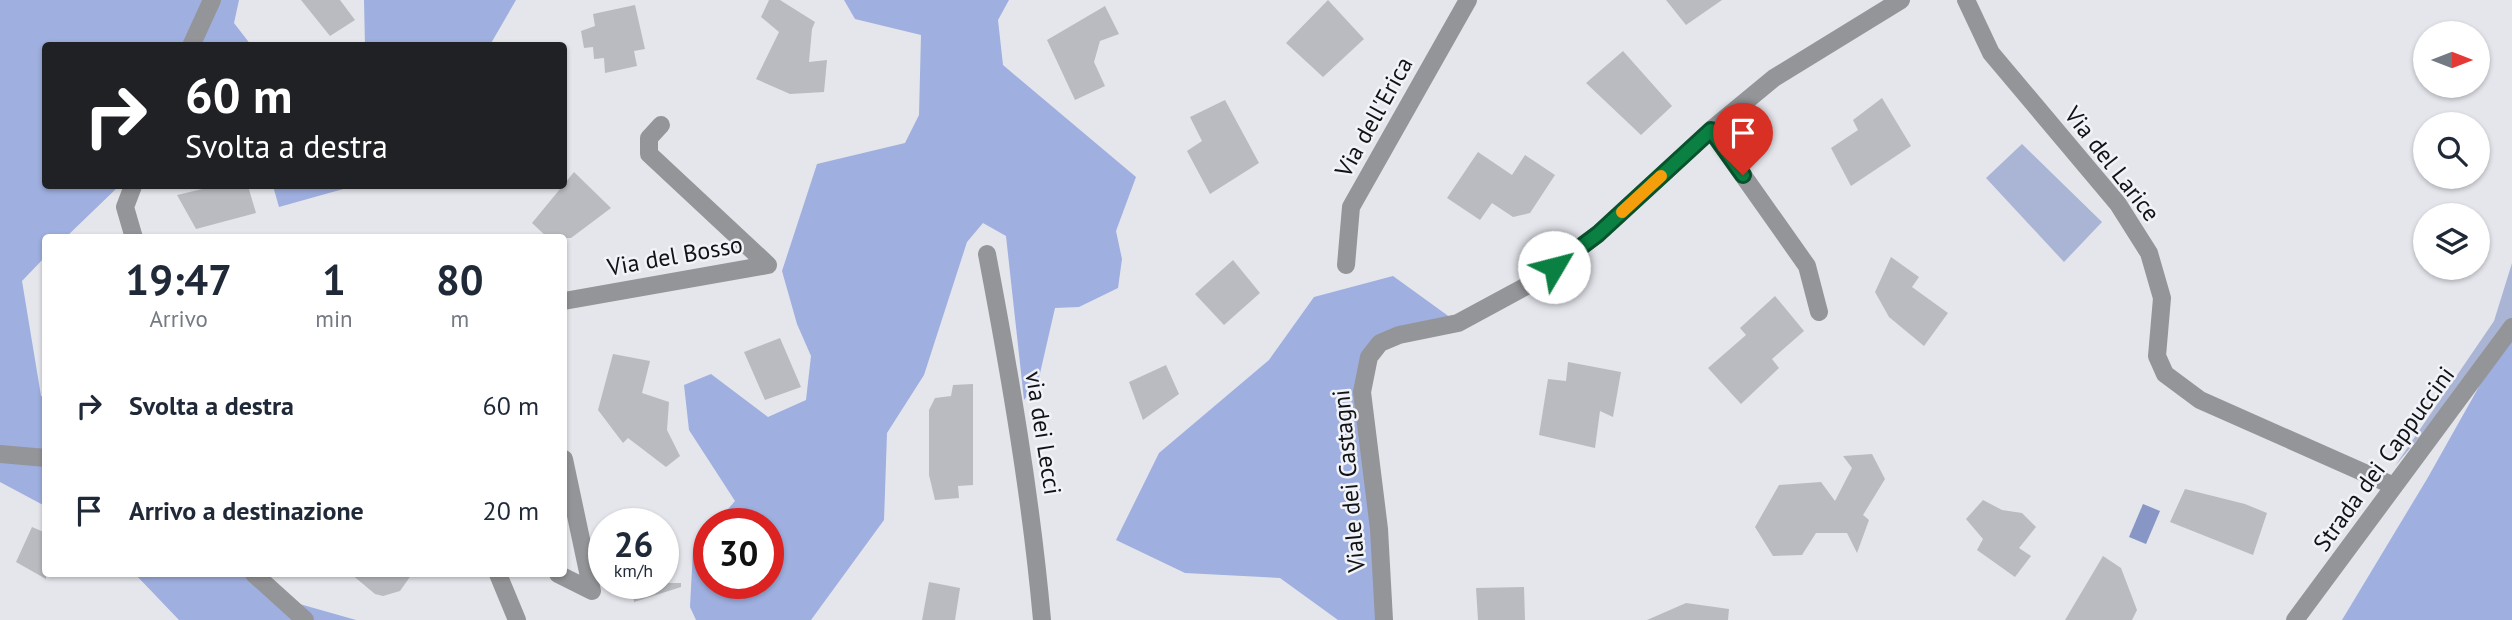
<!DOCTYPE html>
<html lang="it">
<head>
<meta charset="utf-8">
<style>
  body { margin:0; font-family:"PT Sans",sans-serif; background:#f2f2f3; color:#1f2937; height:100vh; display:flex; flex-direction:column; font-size:26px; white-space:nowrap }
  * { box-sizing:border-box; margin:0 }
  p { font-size:23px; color:#747a83 }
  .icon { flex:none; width:38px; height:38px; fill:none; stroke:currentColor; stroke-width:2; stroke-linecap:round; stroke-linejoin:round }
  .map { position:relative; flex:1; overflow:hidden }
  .details { position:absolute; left:42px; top:234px; width:525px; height:343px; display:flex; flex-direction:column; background:#fff; border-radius:7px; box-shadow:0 2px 5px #0004 }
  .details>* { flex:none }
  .guide { position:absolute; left:42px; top:42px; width:525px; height:147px; border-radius:7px; box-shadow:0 2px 5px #0004; background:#202124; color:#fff; overflow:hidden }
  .needle { width:46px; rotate:90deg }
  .controls { position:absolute; left:2413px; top:21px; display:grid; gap:14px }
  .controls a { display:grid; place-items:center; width:77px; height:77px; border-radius:50%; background:#fff; box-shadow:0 2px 5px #0004; font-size:35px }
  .speed { position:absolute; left:588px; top:508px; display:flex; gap:14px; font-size:35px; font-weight:700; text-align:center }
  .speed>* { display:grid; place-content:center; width:91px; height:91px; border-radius:50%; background:#fff; box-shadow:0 2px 5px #0004; line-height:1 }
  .speed small { font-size:18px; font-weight:400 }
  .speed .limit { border:10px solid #d22; background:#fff; color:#111 }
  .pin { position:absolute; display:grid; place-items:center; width:60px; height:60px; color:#fff; margin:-72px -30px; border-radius:50% 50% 50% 0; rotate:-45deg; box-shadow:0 0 7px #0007 }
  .pin .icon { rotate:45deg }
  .me { position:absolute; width:77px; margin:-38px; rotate:53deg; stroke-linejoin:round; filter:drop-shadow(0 0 5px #0008) }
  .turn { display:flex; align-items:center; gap:24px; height:147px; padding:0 28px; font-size:32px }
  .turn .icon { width:91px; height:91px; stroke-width:2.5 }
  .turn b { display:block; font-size:49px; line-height:60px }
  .eta { display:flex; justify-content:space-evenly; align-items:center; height:119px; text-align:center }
  .eta b { font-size:42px; font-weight:800; line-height:49px }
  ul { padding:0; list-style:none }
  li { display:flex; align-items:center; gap:21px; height:105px; padding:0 28px }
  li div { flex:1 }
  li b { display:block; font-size:26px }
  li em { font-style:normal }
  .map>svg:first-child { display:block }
  .green { fill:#aab5d6 }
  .forest { fill:#9fafdf }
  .water { fill:#8796c5 }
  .building { fill:#b9bbc1 }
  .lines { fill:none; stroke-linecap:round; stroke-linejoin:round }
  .minor { stroke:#949598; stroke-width:18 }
  .route-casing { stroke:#07532c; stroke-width:18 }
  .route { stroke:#0b8043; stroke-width:12 }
  .slow { stroke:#f59e0b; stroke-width:12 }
  .labels { text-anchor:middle; stroke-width:5; stroke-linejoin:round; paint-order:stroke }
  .street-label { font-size:24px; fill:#111214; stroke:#f1f3f9 }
</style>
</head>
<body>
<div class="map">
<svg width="2512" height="620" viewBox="0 0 2512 620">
  <rect width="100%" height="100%" fill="#e4e6ec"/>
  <path class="green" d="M2022,144l80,78 -38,40 -78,-84z
    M2512,263v65l-117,138 99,-145z"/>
  <path class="forest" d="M0,0h239l-5,23 17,22 -205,1v140h73l-54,52h-19l-1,19 -23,24 19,115 4,2v108l-45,-24z
    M364,0h152l-26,45 -125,1z
    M844,0h165l-11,20 5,45 133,112 -20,54 6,28 -4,29 -39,19 -24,1 -17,74 -14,18 -18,-164 -23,-13 -16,19 -43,133 -37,58 -3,87 -73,100h-115l-6,-13 3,-57 16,-18v51h59v-60h-52l19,-22 -46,-71 -5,-45 27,-11 57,43 38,-17 5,-44 -14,-32 -15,-53 35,-107 88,-21 14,-28 2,-80 -66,-16z
    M273,186h81l-75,21z
    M1393,276l65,47 -78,20 -18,49 22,228h-46l-58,-42 -95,-5 -69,-33 43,-87 110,-93 45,-63z
    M2512,328v292h-170l85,-141z
    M135,574h119l28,25 74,21h-177z"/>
  <path class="water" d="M2143,504l17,7 -14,33 -17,-7z"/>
  <path class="building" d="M301,0h39l15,20 -25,16z
    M769,0h11l35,22 -3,7 -3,33 18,-2 -3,32 -34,2 -34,-15 23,-47 -18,-15z
    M1328,0l36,39 -41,38 -37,-34z
    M1666,0h56l-36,25z
    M635,5l10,44 -11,2 3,15 -32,7 -1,-15 -10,1 -1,-12 -9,1 -3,-17 14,-5 -2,-12z
    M1105,6l14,28 -19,7 -6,21 11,24 -30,14 -28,-60z
    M1623,51l49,55 -31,29 -55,-52z
    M1882,98l29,48 -60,40 -20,-38 27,-18 -5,-10z
    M1225,100l34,63 -49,31 -23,-43 15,-10 -12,-24z
    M1478,152l34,23 13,-20 30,20 -25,38 -17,4 -21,-14 -12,17 -33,-22z
    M574,172l37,36 -40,30h-23l-16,-15z
    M215,186h33l8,27 -60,16 -19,-34z
    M1891,257l28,20 -7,10 36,26 -24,33 -35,-29 -14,-25z
    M1233,260l27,33 -36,32 -29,-31z
    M1775,296l29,35 -32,28 7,9 -38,36 -33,-36 38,-33 -6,-7z
    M780,338l21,49 -36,13 -21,-48z
    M613,354l37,7 -8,32 27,9 -2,28 13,26 -14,11 -38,-29 -5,5 -25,-33z
    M1568,362l53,10 -8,45 -13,-6 -5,37 -56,-13 9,-56 18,2z
    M1166,365l13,29 -36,26 -14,-38z
    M973,384v101l-15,1 1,12 -24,2 -6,-25v-65l6,-12 16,-2 2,-11z
    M1872,454l13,25 -22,36 6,5 -12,33 -10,-20h-31l-14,22 -29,1 -18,-29 24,-42 42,-3 14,19 17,-33 -9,-12z
    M2185,489l60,15 22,9 -14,42 -83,-33z
    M1983,500l19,10 20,3 14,14 -17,21 12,8 -16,21 -38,-27 6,-11 -17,-20z
    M32,527l14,6v46l-30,-17z
    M2103,556l18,12 16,42 -5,10h-67z
    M351,574h61l-12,17 -17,5 -8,-2z
    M929,582l31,6 -5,32h-33z
    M631,583h50v4l-47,15z
    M1524,587l1,33h-47l-2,-32z
    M1686,603l43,6 -1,11h-81z"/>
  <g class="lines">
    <path class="minor" d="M1966,0l25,53 127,151 31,49 13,45 -5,58 8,18 35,26 194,86
      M191,46l21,-46
      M1711,130l96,136 12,46
      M133,186l-8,21 9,31
      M987,254c23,121 44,243 55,366
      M1346,265l5,-58 117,-207
      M564,301l204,-36 -119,-111v-16l12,-13
      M0,454l46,4
      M254,574l51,46
      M498,574l19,46
      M558,574l34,17 -28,-132
      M1384,620l-5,-91 -17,-137 7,-35 11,-14 19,-8 59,-12 74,-40 66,-49 113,-104 63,-52 127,-78
      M2295,620l217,-293"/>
  </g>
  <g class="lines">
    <defs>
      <path id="route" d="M1554,267l44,-33 113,-104 32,45"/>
    </defs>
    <use href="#route" class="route-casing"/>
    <use href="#route" class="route"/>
    <path class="slow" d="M1622,212l39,-36"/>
  </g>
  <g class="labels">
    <g class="street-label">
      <text transform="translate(1374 117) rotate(-61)" y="8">Via dell'Erica</text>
      <text transform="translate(2112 164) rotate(52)" y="8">Via del Larice</text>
      <text transform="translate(675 256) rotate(-10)" y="8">Via del Bosso</text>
      <text transform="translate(1043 433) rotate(81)" y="8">via dei Lecci</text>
      <text transform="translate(2384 459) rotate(-54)" y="8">Strada dei Cappuccini</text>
      <text transform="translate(1349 481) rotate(-95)" y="8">Viale dei Castagni</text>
    </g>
  </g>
</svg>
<div class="controls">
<a><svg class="needle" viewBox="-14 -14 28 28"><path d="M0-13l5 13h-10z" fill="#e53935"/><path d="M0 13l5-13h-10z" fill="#747a83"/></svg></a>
<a><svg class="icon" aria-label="search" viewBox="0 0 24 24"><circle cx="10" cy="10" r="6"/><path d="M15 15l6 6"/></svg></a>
<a><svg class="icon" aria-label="layers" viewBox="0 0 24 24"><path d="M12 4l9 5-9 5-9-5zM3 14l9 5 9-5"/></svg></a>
</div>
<div class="speed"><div>26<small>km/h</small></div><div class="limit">30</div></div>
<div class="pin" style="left:1743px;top:175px;background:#d93025"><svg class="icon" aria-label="arrive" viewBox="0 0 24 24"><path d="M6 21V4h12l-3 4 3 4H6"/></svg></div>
<svg class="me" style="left:1554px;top:267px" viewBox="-20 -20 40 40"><circle r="19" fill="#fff"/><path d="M0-13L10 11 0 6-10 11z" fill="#0b8043"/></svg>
<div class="guide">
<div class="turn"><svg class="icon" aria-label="right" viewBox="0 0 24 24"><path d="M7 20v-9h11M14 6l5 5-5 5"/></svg><div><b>60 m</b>Svolta a destra</div></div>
</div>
<section class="details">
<div class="eta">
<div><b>19:47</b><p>Arrivo</p></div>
<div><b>1</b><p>min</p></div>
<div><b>80</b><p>m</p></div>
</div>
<ul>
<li><svg class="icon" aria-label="right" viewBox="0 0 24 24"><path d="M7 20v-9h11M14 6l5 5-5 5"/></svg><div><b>Svolta a destra</b></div><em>60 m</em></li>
<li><svg class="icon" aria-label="arrive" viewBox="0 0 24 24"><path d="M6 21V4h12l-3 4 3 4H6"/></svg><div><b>Arrivo a destinazione</b></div><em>20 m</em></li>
</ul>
</section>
</div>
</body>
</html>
